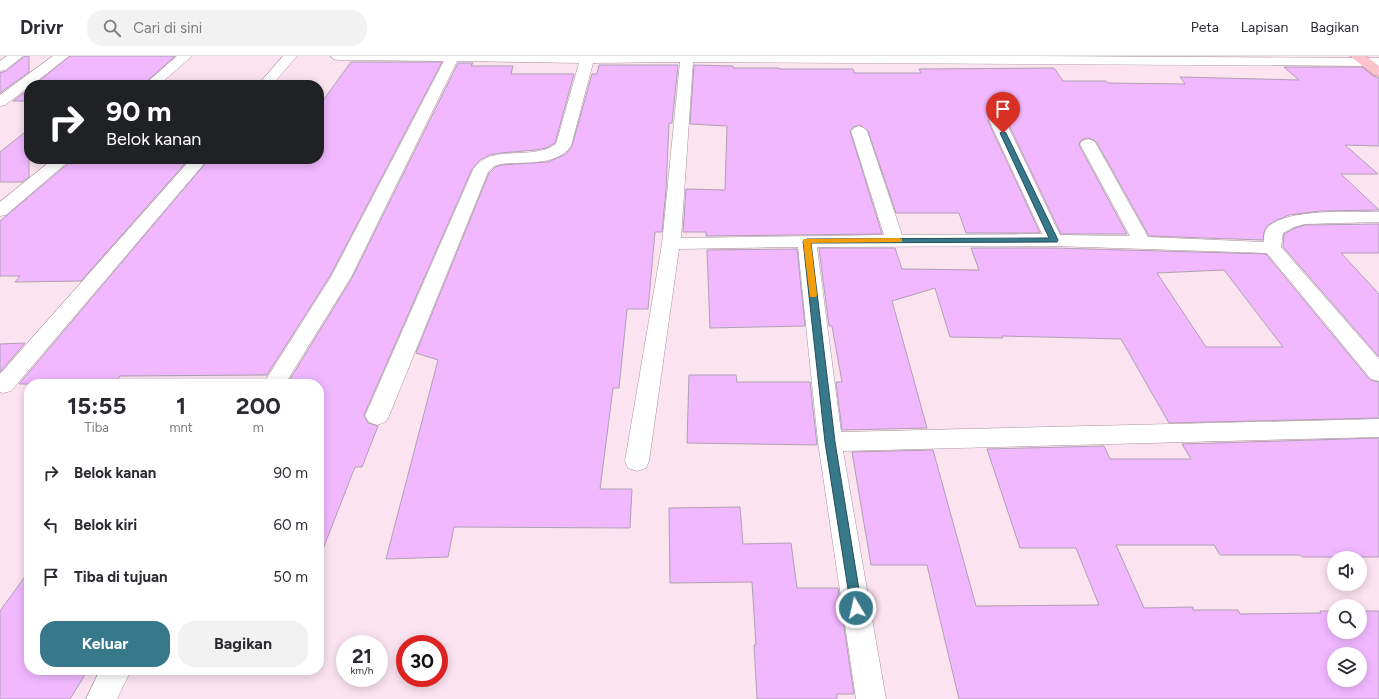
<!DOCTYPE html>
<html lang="id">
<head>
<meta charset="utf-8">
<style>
  body { margin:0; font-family:Figtree,sans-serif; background:#f2f2f3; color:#2b2b33; height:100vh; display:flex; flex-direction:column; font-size:15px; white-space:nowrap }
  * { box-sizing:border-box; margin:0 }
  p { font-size:13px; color:#7c7c81 }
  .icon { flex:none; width:22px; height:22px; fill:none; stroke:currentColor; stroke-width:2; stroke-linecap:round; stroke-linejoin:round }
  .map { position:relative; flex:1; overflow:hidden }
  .sheet { position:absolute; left:24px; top:323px; width:300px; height:296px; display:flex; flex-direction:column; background:#fff; border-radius:16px; box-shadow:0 2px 10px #0003 }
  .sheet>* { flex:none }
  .banner { position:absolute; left:24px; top:24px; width:300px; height:84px; border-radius:16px; box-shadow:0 2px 10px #0003; background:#202124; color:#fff; overflow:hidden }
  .fabs { position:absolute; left:1327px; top:495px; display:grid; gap:8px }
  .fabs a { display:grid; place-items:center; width:40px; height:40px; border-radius:50%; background:#fff; box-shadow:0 2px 10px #0003; font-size:20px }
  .speed { position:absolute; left:336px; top:579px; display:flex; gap:8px; font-size:20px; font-weight:700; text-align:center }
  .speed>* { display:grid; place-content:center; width:52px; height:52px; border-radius:50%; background:#fff; box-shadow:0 2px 10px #0003; line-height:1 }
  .speed small { font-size:10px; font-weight:400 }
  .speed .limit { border:6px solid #d22; background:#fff; color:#111 }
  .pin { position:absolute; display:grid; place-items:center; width:34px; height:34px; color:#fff; margin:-41px -17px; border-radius:50% 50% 50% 0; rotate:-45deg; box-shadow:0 0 4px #0007 }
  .pin .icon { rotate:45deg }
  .me { position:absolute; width:44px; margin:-22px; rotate:351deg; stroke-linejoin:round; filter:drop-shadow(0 0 3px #0008) }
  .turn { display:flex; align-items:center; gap:14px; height:84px; padding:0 16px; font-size:18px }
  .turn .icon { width:52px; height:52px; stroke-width:2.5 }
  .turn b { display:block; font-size:28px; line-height:34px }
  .eta { display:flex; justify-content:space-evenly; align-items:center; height:68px; text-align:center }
  .eta b { font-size:24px; font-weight:700; line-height:28px }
  .cta { display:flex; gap:8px; margin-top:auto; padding:8px 16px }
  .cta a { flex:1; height:46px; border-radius:16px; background:#37788b; color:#fff; font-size:16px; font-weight:700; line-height:46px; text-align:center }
  .cta a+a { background:#f2f2f3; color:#2b2b33 }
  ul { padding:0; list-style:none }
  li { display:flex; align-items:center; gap:12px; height:52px; padding:0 16px }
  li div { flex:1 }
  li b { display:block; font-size:15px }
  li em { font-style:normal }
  header { display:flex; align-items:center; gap:24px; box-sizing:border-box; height:56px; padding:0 20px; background:#fff; border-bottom:1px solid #e1e1e2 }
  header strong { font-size:19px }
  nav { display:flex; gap:22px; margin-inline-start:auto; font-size:14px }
  .search { width:280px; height:36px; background:#f2f2f3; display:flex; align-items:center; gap:10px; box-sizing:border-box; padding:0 14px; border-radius:16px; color:#7c7c81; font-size:15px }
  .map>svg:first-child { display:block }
  .building { fill:#f1b8ff; stroke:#afa0b2; fill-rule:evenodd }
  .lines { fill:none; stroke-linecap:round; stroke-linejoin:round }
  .street-casing { stroke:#a9929e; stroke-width:1 }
  .primary-casing { stroke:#b67681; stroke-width:1 }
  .street { fill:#fff; fill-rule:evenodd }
  .primary { fill:#fbc2cb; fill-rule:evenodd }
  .route { fill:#37788b; stroke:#244e5a }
  .slow { fill:#f59e0b }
</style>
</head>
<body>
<header>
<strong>Drivr</strong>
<div class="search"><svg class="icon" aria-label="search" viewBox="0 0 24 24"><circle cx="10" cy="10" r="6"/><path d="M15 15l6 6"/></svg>Cari di sini</div>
<nav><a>Peta</a><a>Lapisan</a><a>Bagikan</a></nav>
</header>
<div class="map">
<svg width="1379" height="643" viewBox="0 0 1379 643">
  <rect width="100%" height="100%" fill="#fbe3f0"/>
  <path class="building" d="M25,0h4v16l-29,21v-20l6,-2z
    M70,0h105l-32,29h-109z
    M351,6h91l-112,214 -63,99 -147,1 -6,8h-95l190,-225h110v-53z
    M458,7h15l-2,3h42l-2,8h63l-19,69 -9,5 -11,2 -34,3 -11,2 -10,5 -8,9 -108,246 4,8 10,3 -16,41h-7l-34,87 -2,-1v-169h-32l65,-106z
    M599,9h79l-6,58h-3l-3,66 -4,43h-7l-7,77h-21l-8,79h-6l-13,101h32l-2,39 -176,-1 -6,30 -62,2 52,-199 -22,-7 73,-180 6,-6 6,-2 47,-3 18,-8 6,-8 20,-72h5z
    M694,9l39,1v2h46v1h74l1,4h67l-2,-4 135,-1 9,13h43l2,2 77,1 -5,-7 119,3 -15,-13h78l11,9 6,2v68l-34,-1 33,29h-37l38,36 -59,1 -31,4 -12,5 -10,6 -3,6 -1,8 -114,-4 -52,-93 -3,-3 -6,-2 -7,2 -2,5 48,89h-66l-55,-115 -3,-3 -7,-2 -5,2 -3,5 52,112h-74l-7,-20h-63l-28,-82 -8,-6 -7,2 -3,4 32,103 -176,2v-4h-23l3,-43 39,1 2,-64 -37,-2z
    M29,33v12h-16z
    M29,73v48l-7,5h-22v-30z
    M75,103h114l-108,122 -66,1 5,-6h-20v-55l70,-59z
    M1379,168v29h-38l38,41v63l-96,-110 1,-13 11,-6 10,-3z
    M819,192h76l7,21 77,1 -8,-22h83l212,6 104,126 9,2v36l-210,5 -48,-84 -119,-3 1,2 -53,-1 -15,-49 -43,13 35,127 -85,2 -6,-48h6l-10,-56h-3zM1224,214l59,77h-77l-49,-74z
    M797,193l8,77 -95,2 -3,-78z
    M25,287l-25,29v-28z
    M689,319h47l1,7h73l7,63 -130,-2z
    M1379,382v119h-77l-2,-2h-80l-6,-10h-98l28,63 49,-1v3h45l2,4 81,-1 -1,-2h14v21h26v-21h19v88h-420l-32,-134h-56l-19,-113 81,-2 43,156 123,-1 -23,-57h-56l-33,-99 117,-3 6,13h81l-9,-15zM1334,598h26v26h-26z
    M740,451l3,37 48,-1 6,45h41l16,106h-17v5h-80l-3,-54h2l-4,-63 -82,1 -1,-75z
    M29,515v99h59l-18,29h-70v-88z"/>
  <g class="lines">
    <defs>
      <path id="street" d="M7,0h16l-18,14 -5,1v-10z
        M53,0h16l-37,29h-3v2l-24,18 -5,1v-11z
        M177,0h15l-33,29h-15z
        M283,0h14l-25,29h-14z
        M331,0h704l344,2v8l-686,-4 -12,176 203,-3 -33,-104 3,-3 5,-2 5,2 3,3 35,104 140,-1 -53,-114 3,-3 5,-2 5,2 3,3 55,115 70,1 -50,-92 2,-3 6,-2 6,2 2,3 52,93 116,5c0,-5 0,-11 4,-15 20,-19 83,-15 111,-15v10l-74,2 -11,3 -11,6 -2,14 98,112v22l-8,-2 -104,-126 -213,-7 -237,1 24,185 538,-13v18l-536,14 43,248h-30l-38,-257 -20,-195 -119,2 -30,212 -3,7 -9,3 -9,-3 -3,-7 37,-217 18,-182 -87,1 -22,83c-15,21 -48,15 -70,18l-7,2 -6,6 -99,244 -4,6 -8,3 -8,-3 -4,-6 108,-246c19,-28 58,-8 83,-26l23,-81 -122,-2 -106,216 -66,107h-22l68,-107 113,-216 -106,-1 -5,-1z
        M53,103h18l-65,56 -6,1v-14z
        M191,103h17l-197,232 -8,2 -3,-1v-18z
        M100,614h31l-14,29h-31z"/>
      <path id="primary" d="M1350,0h16l13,10v10l-5,-1z"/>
    </defs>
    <use href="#street" class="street-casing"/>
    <use href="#primary" class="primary-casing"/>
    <use href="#street" class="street"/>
    <use href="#primary" class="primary"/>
  </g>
  <path class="route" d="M1003,75l3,2 52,107 -1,2 -246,1 24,199 27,166 -1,4 -5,2 -4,-2 -1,-4 -26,-166 -22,-201 4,-2 242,-1 -49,-105z"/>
  <path class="slow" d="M899,182l3,1v3l-91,1 6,52 -1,2h-6l-7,-56 1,-2z"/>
</svg>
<div class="fabs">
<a><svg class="icon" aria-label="sound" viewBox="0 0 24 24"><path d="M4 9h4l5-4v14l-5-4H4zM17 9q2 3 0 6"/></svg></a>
<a><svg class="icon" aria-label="search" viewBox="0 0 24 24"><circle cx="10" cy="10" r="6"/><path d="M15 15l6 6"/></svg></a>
<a><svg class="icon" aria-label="layers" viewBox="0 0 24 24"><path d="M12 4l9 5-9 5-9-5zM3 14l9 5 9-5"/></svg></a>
</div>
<div class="speed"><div>21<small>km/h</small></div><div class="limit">30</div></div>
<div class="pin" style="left:1003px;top:77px;background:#d93025"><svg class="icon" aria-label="arrive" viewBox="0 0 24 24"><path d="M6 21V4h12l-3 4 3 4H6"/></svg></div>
<svg class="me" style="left:856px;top:552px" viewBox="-20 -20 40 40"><circle r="17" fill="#37788b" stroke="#fff" stroke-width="3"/><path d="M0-11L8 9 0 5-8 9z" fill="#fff"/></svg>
<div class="banner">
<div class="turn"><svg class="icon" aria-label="right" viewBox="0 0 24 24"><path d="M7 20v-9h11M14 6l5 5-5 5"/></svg><div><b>90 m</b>Belok kanan</div></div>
</div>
<section class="sheet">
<div class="eta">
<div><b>15:55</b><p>Tiba</p></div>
<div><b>1</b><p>mnt</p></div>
<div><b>200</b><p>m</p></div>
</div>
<ul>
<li><svg class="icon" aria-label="right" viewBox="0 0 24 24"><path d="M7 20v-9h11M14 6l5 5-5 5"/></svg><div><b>Belok kanan</b></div><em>90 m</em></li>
<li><svg class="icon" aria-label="left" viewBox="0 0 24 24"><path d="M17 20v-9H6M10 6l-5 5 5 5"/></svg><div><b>Belok kiri</b></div><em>60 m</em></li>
<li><svg class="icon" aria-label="arrive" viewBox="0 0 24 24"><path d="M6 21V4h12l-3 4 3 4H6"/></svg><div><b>Tiba di tujuan</b></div><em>50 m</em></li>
</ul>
<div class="cta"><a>Keluar</a><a>Bagikan</a></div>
</section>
</div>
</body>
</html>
